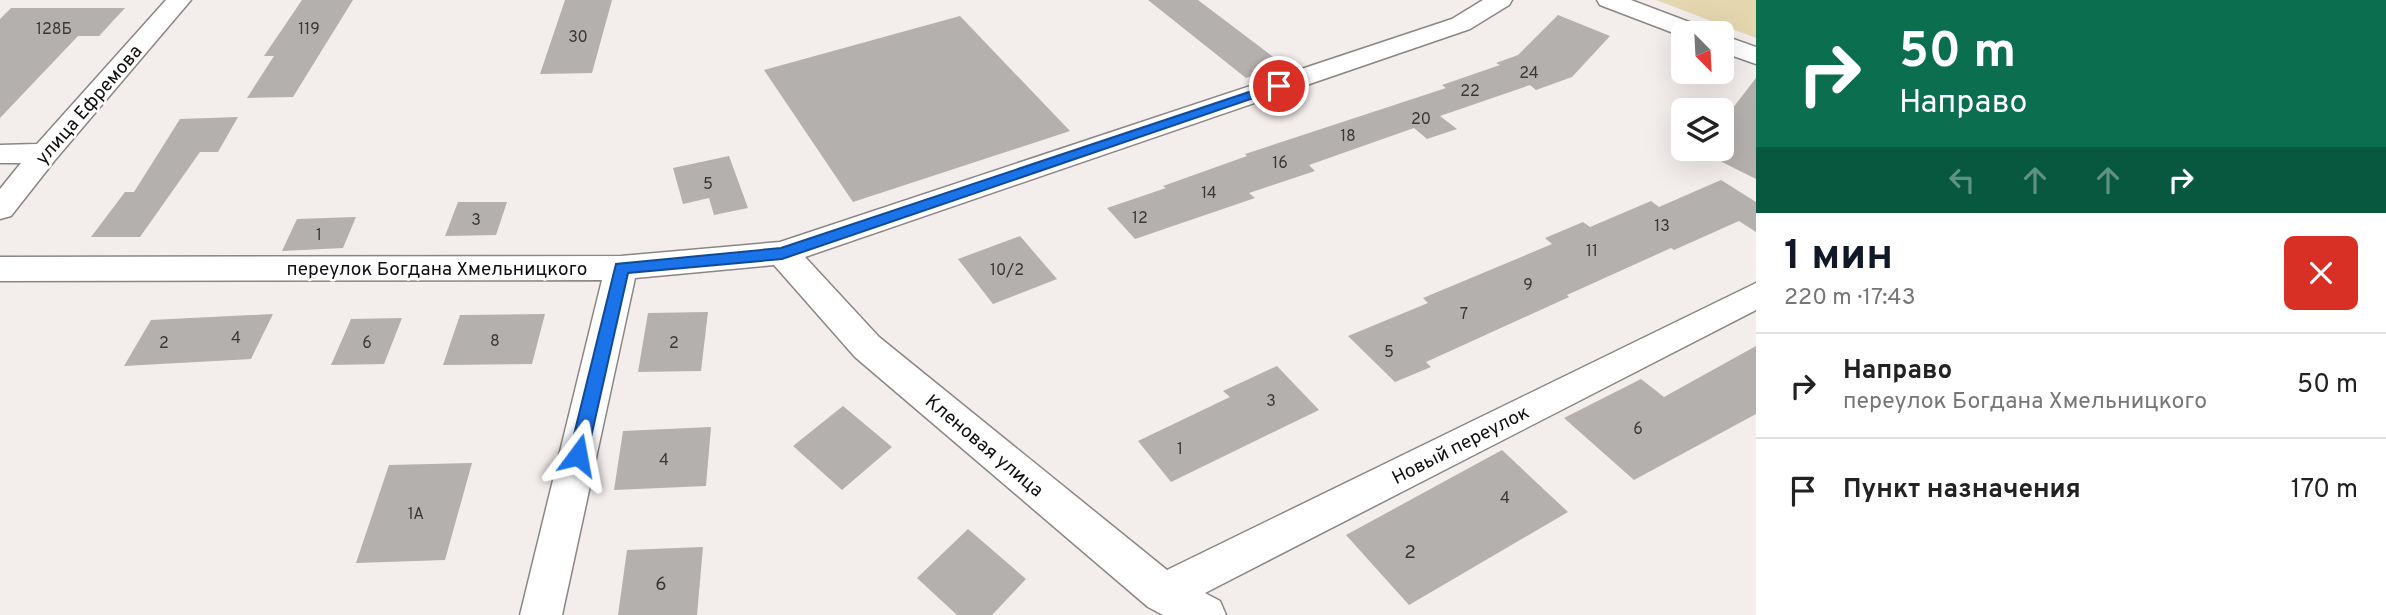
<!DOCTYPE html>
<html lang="ru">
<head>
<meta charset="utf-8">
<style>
  body { margin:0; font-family:Overpass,sans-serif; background:#f2f2f2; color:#222; height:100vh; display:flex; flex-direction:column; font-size:26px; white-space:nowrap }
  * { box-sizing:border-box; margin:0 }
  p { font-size:23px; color:#767676 }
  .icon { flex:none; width:38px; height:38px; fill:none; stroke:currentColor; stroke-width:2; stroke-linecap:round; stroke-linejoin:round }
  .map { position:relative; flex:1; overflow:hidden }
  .drawer { display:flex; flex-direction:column; background:#fff; width:630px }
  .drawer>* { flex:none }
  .banner { background:#0b6e4f; color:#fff; overflow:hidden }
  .needle { width:46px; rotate:156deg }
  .tools { position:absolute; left:1671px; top:21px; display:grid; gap:14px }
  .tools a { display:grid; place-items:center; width:63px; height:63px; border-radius:10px; background:#fff; box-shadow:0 7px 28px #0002; font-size:35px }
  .pin { position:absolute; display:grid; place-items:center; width:60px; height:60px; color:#fff; margin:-30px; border:4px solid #fff; border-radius:50%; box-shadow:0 2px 7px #0007 }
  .me { position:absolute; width:77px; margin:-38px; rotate:13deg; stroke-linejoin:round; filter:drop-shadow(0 0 5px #0008) }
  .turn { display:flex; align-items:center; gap:24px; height:147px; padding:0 28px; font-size:32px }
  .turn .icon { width:91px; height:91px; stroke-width:2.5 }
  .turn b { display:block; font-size:49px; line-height:60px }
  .lanes { display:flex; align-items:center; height:66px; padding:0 28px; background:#0003; justify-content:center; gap:35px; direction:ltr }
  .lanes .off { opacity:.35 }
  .round { display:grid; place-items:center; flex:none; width:74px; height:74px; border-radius:10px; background:#f2f2f2 }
  .summary { display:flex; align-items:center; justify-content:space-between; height:119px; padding:0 28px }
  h1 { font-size:42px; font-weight:700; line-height:52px; color:#111827 }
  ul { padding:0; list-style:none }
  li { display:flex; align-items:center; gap:21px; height:105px; padding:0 28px; border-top:2px solid #e0e0e0 }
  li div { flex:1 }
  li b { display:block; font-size:26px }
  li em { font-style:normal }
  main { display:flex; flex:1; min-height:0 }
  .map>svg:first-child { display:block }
  .green { fill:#e4d7b0 }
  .building { fill:#b4b0ad }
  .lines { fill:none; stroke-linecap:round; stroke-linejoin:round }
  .minor-casing { stroke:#8b8684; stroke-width:3 }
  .minor { fill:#fff; fill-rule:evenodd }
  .route { fill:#1a73e8; stroke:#114b97; stroke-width:2 }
  .labels { text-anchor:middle; stroke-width:5; stroke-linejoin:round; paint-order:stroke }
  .number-label { font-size:16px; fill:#393736 }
  .street-label { font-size:19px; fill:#100f0e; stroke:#fff }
  .near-number-label { font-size:19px; fill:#393736 }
</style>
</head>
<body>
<main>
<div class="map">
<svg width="1756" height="615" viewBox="0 0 1756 615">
  <rect width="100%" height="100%" fill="#f3edeb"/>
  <path class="green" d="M1656,0h100v38z"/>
  <path class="building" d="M302,0h51l-60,97 -46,1 27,-42h-10z
    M565,0h47l-20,73 -52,1z
    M1148,0h50l86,65 -38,13z
    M11,8h114l-26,28h-21l-78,82v-99z
    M1558,15l52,21 -38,41 -36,13 -6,-5 -90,31 17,13 -30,10 -13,-11 -105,37 6,6 -66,22 6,5 -120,41 -28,-31 59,-20 -3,-2 84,-30 -2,-2 201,-66 -4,-3 58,-20 -4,-2 22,-8z
    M960,16l110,115 -217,71 -89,-132z
    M1756,78v101l-34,-17v-40z
    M238,117l-20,35h-18l-60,85h-49l34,-45h9l46,-73z
    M729,156l19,52 -34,7 -5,-17 -26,6 -10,-36z
    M1721,180l35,22v30l-17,-11 -65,29 -3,-2 -104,47 2,2 -143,65 5,5 -36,15 -47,-46 80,-33 -5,-5 129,-54 -7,-6 38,-16 7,5 61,-26 8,6z
    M458,202h49l-11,33 -51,1z
    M356,217l-13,31 -61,3 15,-32z
    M1020,236l37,43 -64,25 -35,-45z
    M708,312l-7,59 -63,1 10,-59z
    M273,314l-22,45 -127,7 27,-46z
    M545,314l-13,50 -89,1 17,-50z
    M402,318l-18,46 -53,1 20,-46z
    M1756,346v68l-122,66 -70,-62 77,-39 23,18z
    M1277,366l42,44 -148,72 -33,-41 92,-44 -7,-6z
    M843,406l49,41 -50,43 -49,-44z
    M711,427l-5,59 -92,4 9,-59z
    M1502,450l66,62 -159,93 -63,-70z
    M472,463l-27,97 -89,3 33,-98z
    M968,529l58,50 -34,36h-35l-40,-37z
    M703,547l-6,68h-79l9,-65z"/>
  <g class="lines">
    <defs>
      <path id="minor" d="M166,0h25l-136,160 -44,56 -11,3v-30l21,-26h-21v-18l37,-1z
        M1483,0h29l-3,5 -39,24 -665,228 74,80 288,233 589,-287v27l-551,283 15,8 6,14h-63l-15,-8 -293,-250 -81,-92 -139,13 -73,337h-42l82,-335 -602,1v-24l621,-1 159,-14 672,-223z
        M1597,0h34l74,28 4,5h-25v4l-84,-32z
        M1722,35l34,12v17l-34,-12z"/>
    </defs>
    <use href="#minor" class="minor-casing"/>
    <use href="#minor" class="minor"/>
  </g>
  <path class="route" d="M1279,82l6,4 -2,2 -501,171 -154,14 -41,182 -3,5 -6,2 -7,-2 -2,-5 47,-191 165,-16z"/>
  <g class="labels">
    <g class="number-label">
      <text x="54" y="34">128Б</text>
      <text x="309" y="34">119</text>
      <text x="578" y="42">30</text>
      <text x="1529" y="78">24</text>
      <text x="1470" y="96">22</text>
      <text x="1421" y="124">20</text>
      <text x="1348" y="141">18</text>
      <text x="1280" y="168">16</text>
      <text x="708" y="189">5</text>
      <text x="1209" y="198">14</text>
      <text x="1140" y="223">12</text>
      <text x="476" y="225">3</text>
      <text x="1662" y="231">13</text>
      <text x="319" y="240">1</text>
      <text x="1592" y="256">11</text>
      <text x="1007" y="275">10/2</text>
      <text x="1528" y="290">9</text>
      <text x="1464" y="319">7</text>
      <text x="236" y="343">4</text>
      <text x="495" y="346">8</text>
      <text x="164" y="348">2</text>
      <text x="367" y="348">6</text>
      <text x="674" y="348">2</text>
      <text x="1389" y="357">5</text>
      <text x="1271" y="406">3</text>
      <text x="1638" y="434">6</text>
      <text x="1180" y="454">1</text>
      <text x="664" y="465">4</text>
      <text x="1505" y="503">4</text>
      <text x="416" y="519">1А</text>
    </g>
    <g class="street-label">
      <text transform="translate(88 104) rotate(-49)" y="7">улица Ефремова</text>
      <text x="437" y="275">переулок Богдана Хмельницкого</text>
      <text transform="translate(1460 444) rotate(-27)" y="7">Новый переулок</text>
      <text transform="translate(985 445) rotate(40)" y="7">Кленовая улица</text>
    </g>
    <g class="near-number-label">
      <text x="1410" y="558">2</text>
      <text x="661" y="590">6</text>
    </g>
  </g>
</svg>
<div class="tools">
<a><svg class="needle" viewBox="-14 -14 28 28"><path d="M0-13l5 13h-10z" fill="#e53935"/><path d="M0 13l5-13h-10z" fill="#767676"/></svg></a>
<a><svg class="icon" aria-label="layers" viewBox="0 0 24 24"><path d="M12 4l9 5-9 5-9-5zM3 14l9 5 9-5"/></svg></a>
</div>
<div class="pin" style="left:1279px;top:86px;background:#d93025"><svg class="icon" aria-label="arrive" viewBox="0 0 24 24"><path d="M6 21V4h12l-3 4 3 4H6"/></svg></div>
<svg class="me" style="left:578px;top:455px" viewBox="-20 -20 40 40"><path d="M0-17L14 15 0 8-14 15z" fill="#1a73e8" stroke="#fff" stroke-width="4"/></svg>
</div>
<section class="drawer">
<div class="banner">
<div class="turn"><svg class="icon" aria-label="right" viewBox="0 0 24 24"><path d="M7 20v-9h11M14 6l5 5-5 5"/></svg><div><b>50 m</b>Направо</div></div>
<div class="lanes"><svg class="icon off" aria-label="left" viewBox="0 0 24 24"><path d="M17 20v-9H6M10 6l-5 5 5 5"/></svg><svg class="icon off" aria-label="ahead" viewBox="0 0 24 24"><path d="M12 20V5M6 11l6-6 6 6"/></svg><svg class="icon off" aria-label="ahead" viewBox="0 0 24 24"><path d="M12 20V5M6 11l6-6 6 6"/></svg><svg class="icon" aria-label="right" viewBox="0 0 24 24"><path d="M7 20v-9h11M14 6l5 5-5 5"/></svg></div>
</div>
<div class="summary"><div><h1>1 мин</h1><p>220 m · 17:43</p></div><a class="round" style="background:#d93025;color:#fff"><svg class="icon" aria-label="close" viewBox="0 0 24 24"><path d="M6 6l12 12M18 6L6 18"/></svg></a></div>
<ul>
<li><svg class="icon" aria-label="right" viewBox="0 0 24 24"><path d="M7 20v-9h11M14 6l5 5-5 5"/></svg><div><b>Направо</b><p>переулок Богдана Хмельницкого</p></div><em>50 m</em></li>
<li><svg class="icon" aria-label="arrive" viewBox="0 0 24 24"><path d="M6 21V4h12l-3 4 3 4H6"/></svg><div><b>Пункт назначения</b></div><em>170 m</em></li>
</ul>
</section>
</main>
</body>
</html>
